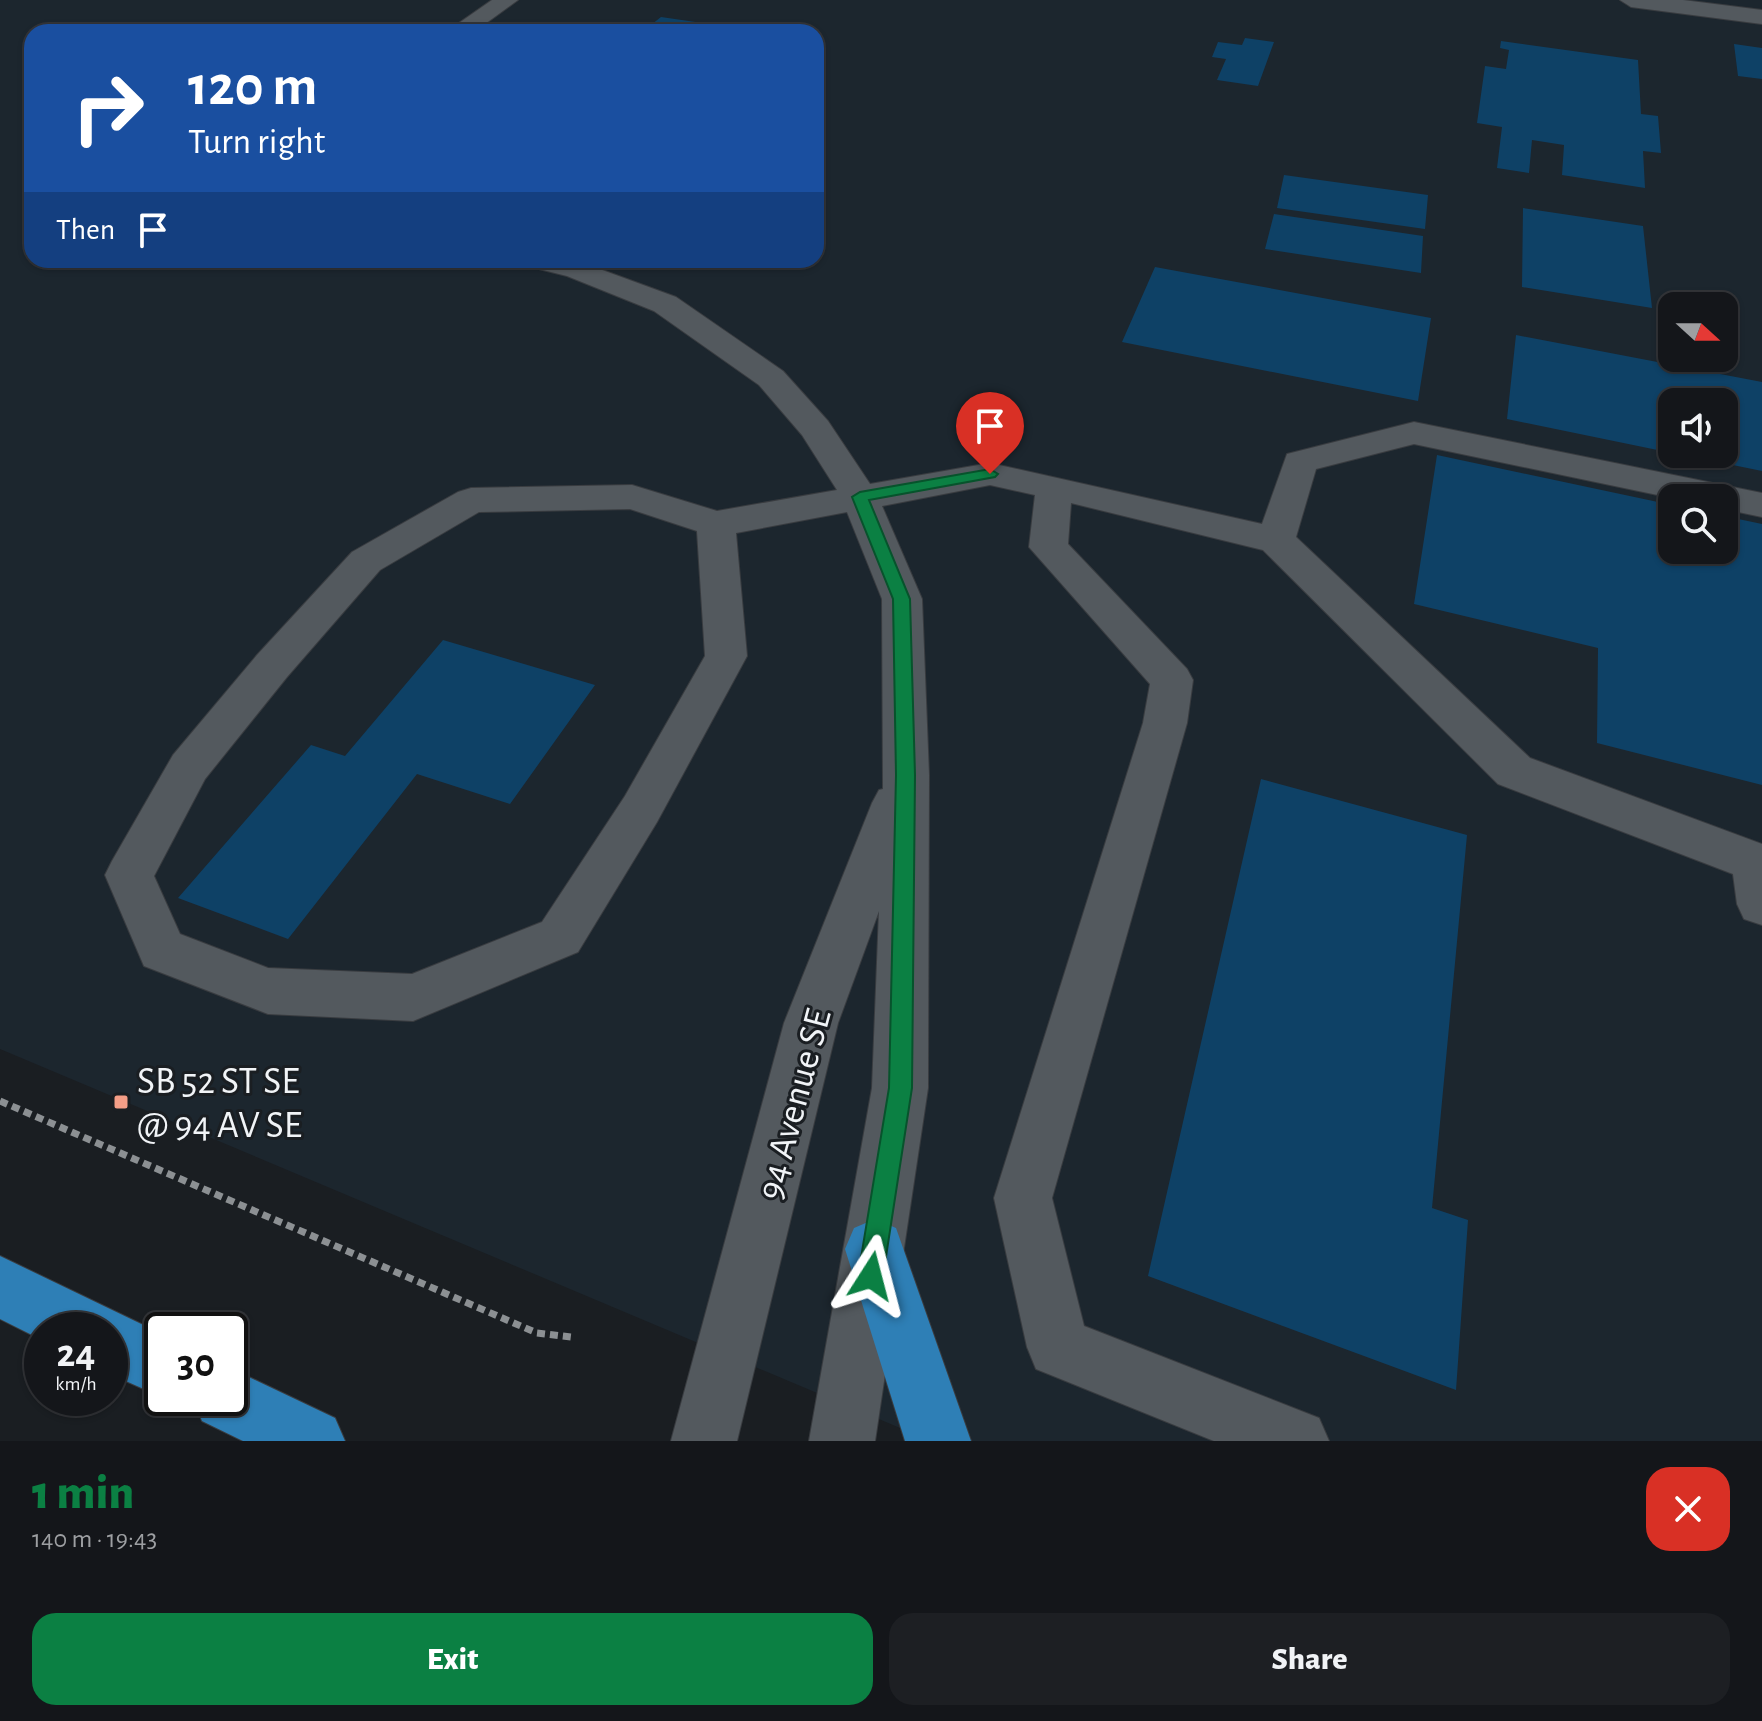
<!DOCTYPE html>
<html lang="en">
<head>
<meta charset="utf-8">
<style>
  body { margin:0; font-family:"Alegreya Sans",sans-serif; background:#1d1f23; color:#f1f3f6; height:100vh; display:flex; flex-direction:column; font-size:30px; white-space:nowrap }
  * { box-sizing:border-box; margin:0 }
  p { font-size:26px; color:#9d9fa2 }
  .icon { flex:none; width:44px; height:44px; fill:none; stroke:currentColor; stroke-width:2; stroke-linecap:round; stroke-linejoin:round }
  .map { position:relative; height:1441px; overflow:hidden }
  .details { display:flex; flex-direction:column; background:#14161a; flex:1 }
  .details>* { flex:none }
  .top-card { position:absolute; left:24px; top:24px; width:800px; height:244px; border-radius:24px; box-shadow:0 2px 6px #0004,0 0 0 2px #333539; background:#1a4fa0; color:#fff; overflow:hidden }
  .needle { width:52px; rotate:111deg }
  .fabs { position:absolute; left:1658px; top:292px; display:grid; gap:16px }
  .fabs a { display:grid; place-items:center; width:80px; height:80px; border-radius:16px; background:#14161a; box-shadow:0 2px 6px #0004,0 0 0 2px #333539; font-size:40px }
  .speed { position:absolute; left:24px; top:1312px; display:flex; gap:16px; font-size:40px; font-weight:700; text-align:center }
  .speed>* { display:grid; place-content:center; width:104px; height:104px; border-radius:50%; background:#14161a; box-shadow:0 2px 6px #0004,0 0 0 2px #333539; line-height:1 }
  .speed small { font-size:20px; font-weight:400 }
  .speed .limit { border:4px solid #111; border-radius:12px; background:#fff; color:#111 }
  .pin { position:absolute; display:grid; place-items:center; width:68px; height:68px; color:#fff; margin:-82px -34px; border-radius:50% 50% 50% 0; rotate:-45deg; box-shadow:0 0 8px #0007 }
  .pin .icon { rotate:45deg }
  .me { position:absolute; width:88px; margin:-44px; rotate:9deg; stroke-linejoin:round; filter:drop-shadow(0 0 6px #0008) }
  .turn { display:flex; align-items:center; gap:28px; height:168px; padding:0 32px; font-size:36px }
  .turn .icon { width:104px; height:104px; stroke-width:2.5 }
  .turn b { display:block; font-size:56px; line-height:68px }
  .then { display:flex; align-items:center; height:76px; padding:0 32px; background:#0003; gap:16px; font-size:30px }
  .round { display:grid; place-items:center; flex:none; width:84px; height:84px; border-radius:24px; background:#1d1f23 }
  .head { display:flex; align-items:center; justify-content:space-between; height:136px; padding:0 32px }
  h1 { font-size:48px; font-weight:800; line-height:60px; color:#0b8043 }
  .primary-button { display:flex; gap:16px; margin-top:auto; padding:16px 32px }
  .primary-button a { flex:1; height:92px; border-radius:24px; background:#0b8043; color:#fff; font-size:32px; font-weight:800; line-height:92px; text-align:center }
  .primary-button a+a { background:#1d1f23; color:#f1f3f6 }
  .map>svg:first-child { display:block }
  .built { fill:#1c262e; fill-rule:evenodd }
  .building { fill:#0e4166 }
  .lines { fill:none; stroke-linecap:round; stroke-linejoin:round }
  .minor-casing { stroke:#393c40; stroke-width:2 }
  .major-casing { stroke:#393c40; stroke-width:2 }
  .path { stroke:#8c9093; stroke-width:7; stroke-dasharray:8 5; stroke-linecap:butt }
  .minor { fill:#53595e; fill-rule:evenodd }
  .major { fill:#2e7fb6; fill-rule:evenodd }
  .route { fill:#0b8043; stroke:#07532c; stroke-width:2 }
  .poi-dot { fill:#f49e87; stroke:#1a1e22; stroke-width:3 }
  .labels { text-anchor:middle; stroke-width:6; stroke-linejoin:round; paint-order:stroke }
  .near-poi-label { font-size:38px; fill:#f1f4f7; stroke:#1a1e22; text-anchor:start }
  .near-street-label { font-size:38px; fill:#f1f4f7; stroke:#1a1e22 }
</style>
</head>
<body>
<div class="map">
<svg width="1762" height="1441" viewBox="0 0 1762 1441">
  <rect width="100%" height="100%" fill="#1a1e22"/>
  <path class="built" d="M0,0h1762v1441h-831l-931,-392zM32,32h784v228h-784zM1672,306h52v52h-52zM1672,402h52v52h-52zM1672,498h52v52h-52z"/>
  <path class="building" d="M661,17l90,13v2h-109z
    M1245,38l29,4 -16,44 -41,-6 9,-21 -14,-2 6,-15 24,3z
    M1501,41l137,19 3,54 17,2 3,37 -18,-2 2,37 -83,-13 2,-30 -32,-5 -3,33 -32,-5 5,-41 -25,-4 8,-57 21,3 3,-19 -9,-2z
    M1734,44l28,4v31l-24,-3z
    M1284,175l144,20 -3,34 -148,-21z
    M1523,208l120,18 9,82 -130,-21z
    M1274,214l149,22 -2,37 -156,-24z
    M1155,267l276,51 -13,83 -296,-59z
    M1516,335l246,47v89l-78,-16 40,-1v-52h-52v51l-165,-34z
    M1437,455l235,50v45h52v-34l38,8v261l-165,-42 1,-95 -184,-44z
    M443,640l152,45 -85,119 -93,-30 -129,165 -110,-41 133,-153 34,11z
    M1261,779l206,56 -35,373 36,12 -12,170 -308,-114z"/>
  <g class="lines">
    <defs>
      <path id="minor" d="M492,0h26l-44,32h-28z
        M1620,0h63l79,10v14l-131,-17z
        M523,260h52l101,37 107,74 45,50 42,63 120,-21 272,61 25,-70 127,-32 348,71v24l-38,-8v-11h-52l-258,-54 -98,25 -20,68 234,221 232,86v81l-18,-6 -7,-15 -4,-30 -235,-90 -235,-234 -192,-47 -3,41 119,125 6,11 -6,43 -135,475 32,128 235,92 10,23h-115l-178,-72 -9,-22 -33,-149 149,-475 7,-39 -121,-137 6,-52 -45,-10 -108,21 40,93 7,176 -1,313 -53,353h-66l63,-353 7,-177 -41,112 -101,418h-66l113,-418 88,-220 7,-13 4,-1 -1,-190 -35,-87 -111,21 11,123 -90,166 -79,130 -165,69 -145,-7 -124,-48 -39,-91 7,-14 61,-106 84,-100 95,-103 106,-60 13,-4 161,-3 85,26 120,-21 -35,-55 -43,-50 -105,-74 -87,-35 -40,-10zM630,509l67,22 8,125 -80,140 -83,126 -130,52 -144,-6 -88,-34 -26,-58 51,-97 82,-102 93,-107 99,-58z"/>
      <path id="major" d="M875,1219l21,9 75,213h-66l-60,-192 9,-21z
        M0,1256l162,78 2,64 -54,-24v-44h-68v10l-42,-21z
        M230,1368l105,50 10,23h-102l-41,-20 -9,-23h37z"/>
    </defs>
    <use href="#minor" class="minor-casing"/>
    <use href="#major" class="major-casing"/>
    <path class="path" d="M0,1101l537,232 34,4"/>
    <use href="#minor" class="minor"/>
    <use href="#major" class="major"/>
  </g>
  <path class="route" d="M990,469l8,5 -3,3 -126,23 41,99 5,176 -3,313 -29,188 -4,9 -8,3 -9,-3 -4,-9 31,-188 7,-313 -3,-176 -41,-102 8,-5z"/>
  <rect class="poi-dot" x="113" y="1094" width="16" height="16" rx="4"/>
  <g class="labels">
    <g class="near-poi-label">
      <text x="137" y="1093">SB 52 ST SE<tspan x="137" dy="44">@ 94 AV SE</tspan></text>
    </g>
    <g class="near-street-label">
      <text transform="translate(793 1104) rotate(-75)" y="13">94 Avenue SE</text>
    </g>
  </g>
</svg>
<div class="fabs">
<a><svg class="needle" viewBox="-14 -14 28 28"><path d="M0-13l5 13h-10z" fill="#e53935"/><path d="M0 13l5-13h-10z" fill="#9d9fa2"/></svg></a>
<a><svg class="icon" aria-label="sound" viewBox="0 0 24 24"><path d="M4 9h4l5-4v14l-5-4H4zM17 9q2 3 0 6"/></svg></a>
<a><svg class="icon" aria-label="search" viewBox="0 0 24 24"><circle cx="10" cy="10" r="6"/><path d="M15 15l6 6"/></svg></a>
</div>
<div class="speed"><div>24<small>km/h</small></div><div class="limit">30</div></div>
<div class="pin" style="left:990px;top:474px;background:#d93025"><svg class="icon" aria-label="arrive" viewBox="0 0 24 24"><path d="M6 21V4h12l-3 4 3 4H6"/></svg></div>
<svg class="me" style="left:871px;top:1276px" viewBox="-20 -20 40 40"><path d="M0-17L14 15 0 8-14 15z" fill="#0b8043" stroke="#fff" stroke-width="4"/></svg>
<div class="top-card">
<div class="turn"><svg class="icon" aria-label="right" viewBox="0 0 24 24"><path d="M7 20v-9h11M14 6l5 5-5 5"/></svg><div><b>120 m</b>Turn right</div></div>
<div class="then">Then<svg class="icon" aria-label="arrive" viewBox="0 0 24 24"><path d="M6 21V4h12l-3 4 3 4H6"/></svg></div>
</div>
</div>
<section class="details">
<div class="head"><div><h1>1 min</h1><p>140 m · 19:43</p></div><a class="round" style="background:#d93025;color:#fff"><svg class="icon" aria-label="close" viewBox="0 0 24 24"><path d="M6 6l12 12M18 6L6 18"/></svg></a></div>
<div class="primary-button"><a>Exit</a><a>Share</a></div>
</section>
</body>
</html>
